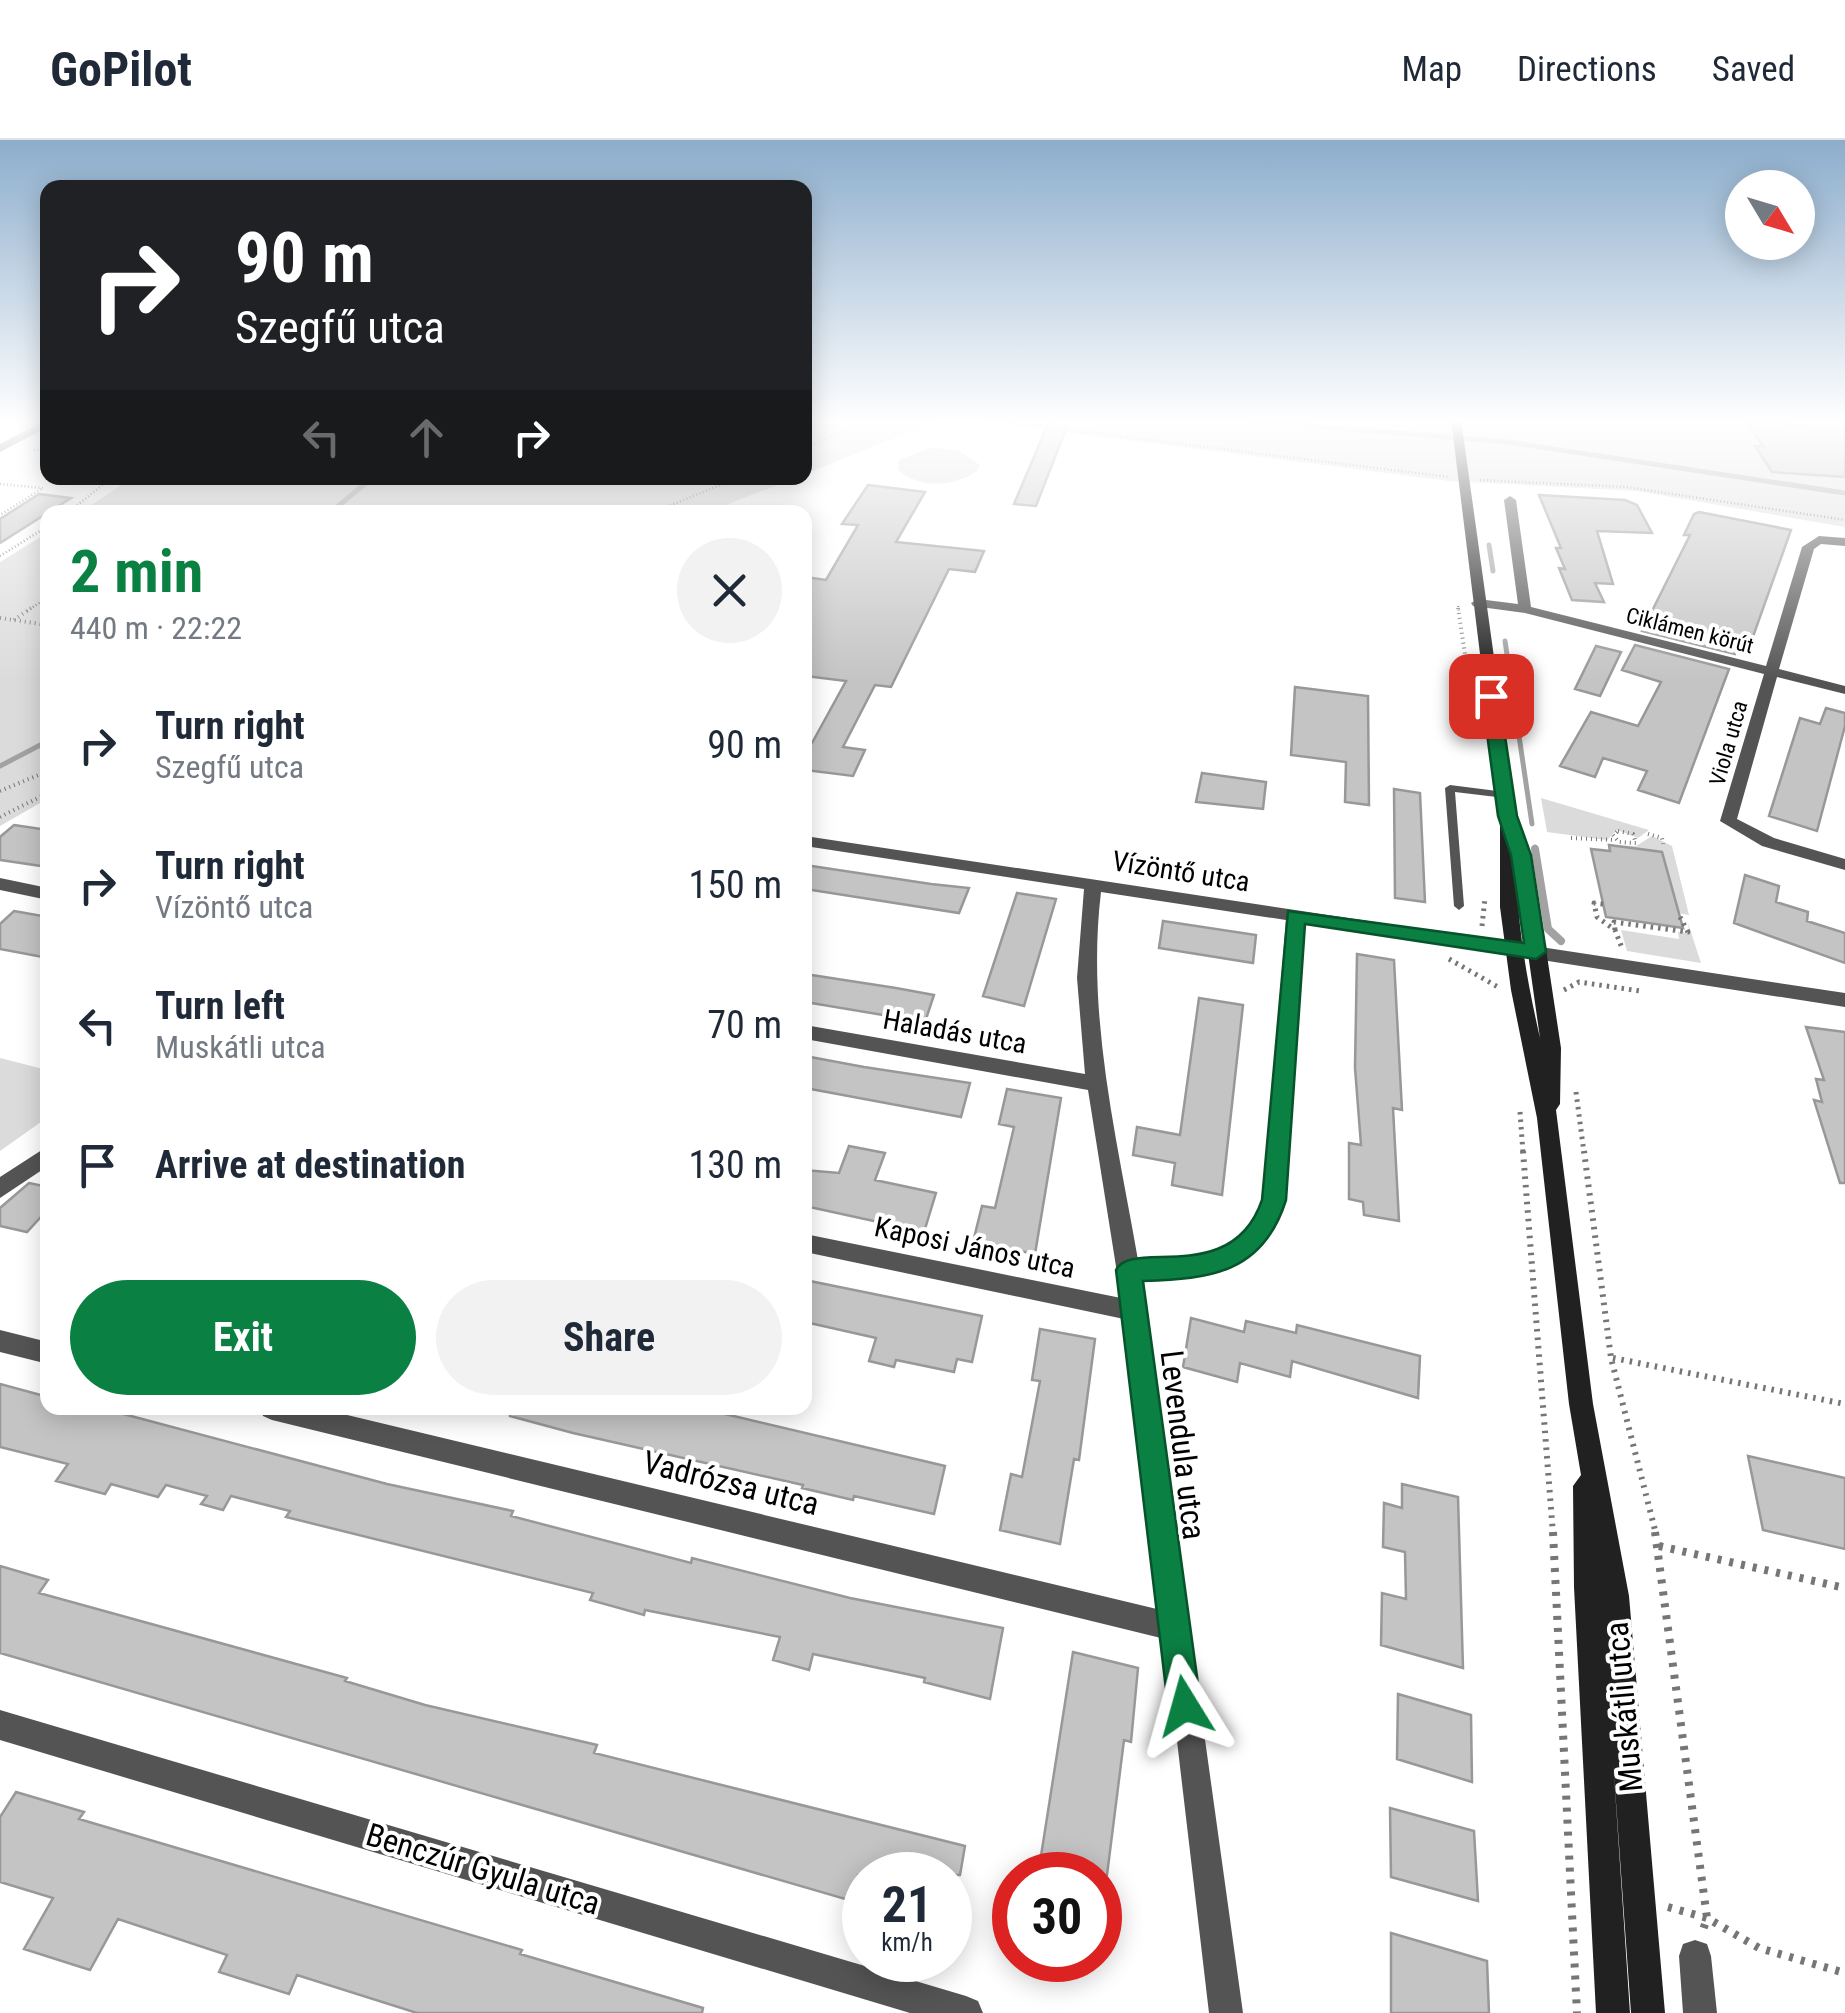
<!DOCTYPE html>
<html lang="en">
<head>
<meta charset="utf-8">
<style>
  body { margin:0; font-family:"Roboto Condensed",sans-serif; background:#f2f2f3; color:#1f2937; height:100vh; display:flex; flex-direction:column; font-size:38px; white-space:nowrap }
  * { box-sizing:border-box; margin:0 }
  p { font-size:32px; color:#747a83 }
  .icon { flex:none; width:55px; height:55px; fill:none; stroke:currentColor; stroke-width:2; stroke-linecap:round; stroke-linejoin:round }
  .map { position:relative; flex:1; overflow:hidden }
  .drawer { position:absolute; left:40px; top:365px; width:772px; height:910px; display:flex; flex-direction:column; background:#fff; border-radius:20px; box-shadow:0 5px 25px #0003 }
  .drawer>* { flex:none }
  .banner { position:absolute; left:40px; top:40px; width:772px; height:305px; border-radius:20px; box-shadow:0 5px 25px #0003; background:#202124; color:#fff; overflow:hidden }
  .needle { width:65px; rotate:128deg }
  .tools { position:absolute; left:1725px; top:30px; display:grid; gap:20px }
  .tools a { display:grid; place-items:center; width:90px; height:90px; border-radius:50%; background:#fff; box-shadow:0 5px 25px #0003; font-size:50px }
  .speed { position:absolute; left:842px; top:1712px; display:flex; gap:20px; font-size:50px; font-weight:700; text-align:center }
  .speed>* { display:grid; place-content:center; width:130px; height:130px; border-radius:50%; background:#fff; box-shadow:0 5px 25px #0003; line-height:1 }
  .speed small { font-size:25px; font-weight:400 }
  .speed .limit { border:15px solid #d22; background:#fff; color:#111 }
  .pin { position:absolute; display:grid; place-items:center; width:85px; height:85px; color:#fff; margin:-42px; border-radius:20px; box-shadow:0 5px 15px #0006 }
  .me { position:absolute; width:110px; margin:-55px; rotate:352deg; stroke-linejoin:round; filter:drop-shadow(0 0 8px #0008) }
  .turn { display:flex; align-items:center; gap:35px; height:210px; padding:0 30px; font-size:45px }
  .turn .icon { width:130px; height:130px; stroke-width:2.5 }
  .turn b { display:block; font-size:70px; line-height:85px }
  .lanes { display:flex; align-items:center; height:95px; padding:0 30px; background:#0003; justify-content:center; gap:50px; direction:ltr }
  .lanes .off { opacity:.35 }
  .round { display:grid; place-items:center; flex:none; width:105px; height:105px; border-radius:52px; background:#f2f2f3 }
  .head { display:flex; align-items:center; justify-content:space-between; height:170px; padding:0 30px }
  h1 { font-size:60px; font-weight:700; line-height:75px; color:#0b8043 }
  .button { display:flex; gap:20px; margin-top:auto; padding:20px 30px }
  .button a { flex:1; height:115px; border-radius:60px; background:#0b8043; color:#fff; font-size:40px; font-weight:700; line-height:115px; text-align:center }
  .button a+a { background:#f2f2f3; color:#1f2937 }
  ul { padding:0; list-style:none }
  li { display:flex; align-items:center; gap:30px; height:140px; padding:0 30px }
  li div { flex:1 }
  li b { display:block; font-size:38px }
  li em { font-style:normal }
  header { display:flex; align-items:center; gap:60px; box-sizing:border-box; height:140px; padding:0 50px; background:#fff; border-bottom:2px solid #e0e1e3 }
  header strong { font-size:48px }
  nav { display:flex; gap:55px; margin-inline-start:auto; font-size:35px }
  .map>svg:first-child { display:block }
  .green { fill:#dbdbdb }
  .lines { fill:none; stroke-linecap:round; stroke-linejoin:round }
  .stream-far1 { stroke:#a2a2a2; stroke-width:5 }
  .stream { stroke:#a2a2a2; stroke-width:8 }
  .building { fill:#c4c4c4; stroke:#989898; stroke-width:2.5 }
  .path-far4 { stroke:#767676; stroke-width:2.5; stroke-dasharray:1 2.5; stroke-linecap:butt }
  .path-far3 { stroke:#767676; stroke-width:4; stroke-dasharray:1 4; stroke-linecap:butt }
  .path-far2 { stroke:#767676; stroke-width:5; stroke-dasharray:2.5 5; stroke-linecap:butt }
  .path-far1 { stroke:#767676; stroke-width:6; stroke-dasharray:2.5 6; stroke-linecap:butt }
  .path { stroke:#767676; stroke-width:8; stroke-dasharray:4 8; stroke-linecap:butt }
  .service { fill:#545454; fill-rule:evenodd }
  .minor { fill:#545454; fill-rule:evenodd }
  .secondary { fill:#212121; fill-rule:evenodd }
  .route { fill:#0b8043; stroke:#07532c; stroke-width:2.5 }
  .labels { text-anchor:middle; stroke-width:8; stroke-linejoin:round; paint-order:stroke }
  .far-street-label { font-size:22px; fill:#000; stroke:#fff }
  .street-label { font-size:28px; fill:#000; stroke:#fff }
  .near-street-label { font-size:32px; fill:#000; stroke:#fff }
</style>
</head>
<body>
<header>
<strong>GoPilot</strong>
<nav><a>Map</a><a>Directions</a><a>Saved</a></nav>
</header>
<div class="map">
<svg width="1845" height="1873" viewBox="0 0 1845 1873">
  <rect width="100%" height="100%" fill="#fff"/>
  <path class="green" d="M805,279h136l-136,55z
    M959,279h886v108l-208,-36 -188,-10z
    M930,308l28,2 22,15 -3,6c-22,16 -58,18 -79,-1l1,-10z
    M132,338h663l-87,34h-627z
    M47,393v266l-47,27v-264z
    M1541,658l108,32 -11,8 -21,-8 -10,10 -60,-8z
    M1652,696l20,10 17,69 -10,-2 -17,-61 -53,-7 27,1z
    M1687,780l14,43 -74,-12 -6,-21 58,9 -1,-7 12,1z
    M0,918l47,12 1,47 -48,34z"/>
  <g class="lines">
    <path class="stream-far1" d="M1226,279l281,23 338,51
      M331,372l41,-34
      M1489,405l4,26
      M1505,501l27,183
      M0,626l48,-25
      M1535,707l1,4"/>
    <path class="stream" d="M1535,709l13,80 13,12"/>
  </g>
  <path class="building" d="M1050,279h20l-34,87 -22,-2z
    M1802,279h43v58l-73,-5 -17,-26h8l-17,-24 61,4z
    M868,345l57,7 -29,50 88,9 -9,21 -26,-3 -58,118 -16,-2 -32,62 22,3 -12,26 -48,-6v-28l7,1 34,-62 -41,-5v-99l21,3 32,-55 -16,-1z
    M39,354l32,4 -71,45v-24z
    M1539,355l86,5 12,5 15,28 -55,-2 16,53 -18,-1 9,19 -32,-2 -13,-32 6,1 -9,-21h5z
    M1699,372l92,18 -41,115 -12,1 -3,8 -93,-23 48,-96h-6l10,-21z
    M1635,505l94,24 -50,134 -41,-13 9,-19 -44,-13 -8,19 -35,-11 31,-54 47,14 23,-44 -39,-12z
    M1596,506l25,6 -21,44 -25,-7z
    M1295,547l73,9 1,109 -24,-3 1,-40 -55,-7z
    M1826,568l19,5v13l-28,105 -48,-15 31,-98 20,6z
    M1202,633l64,9 -3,27 -67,-7z
    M1394,649l26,4 5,109 -30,-4z
    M14,685l34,5v37l-48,-7v-23z
    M1609,705l53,7 21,76 -77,-11 -15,-68 19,2z
    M805,725l126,19 38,4 -10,25 -154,-24z
    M1745,735l34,11 -3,16 32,10 -1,9 38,12v30l-111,-40z
    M1017,753l39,6 -32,107 -41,-10z
    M14,771l34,6v41l-48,-9v-25z
    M1163,781l93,14 -3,28 -94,-15z
    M1357,814l37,6 8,150 -9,-2 6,113 -35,-6 -1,-13 -14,-3v-56l12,2 -6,-77z
    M805,834l91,14 38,7 -9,27 -120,-20z
    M1199,858l44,7 -21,190 -50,-10 3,-22 -42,-8 4,-28 43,8z
    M1806,887l39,5v151h-5l-26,-83 8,2 -6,-23 8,1z
    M805,916l59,11 106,16 -9,34 -156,-29z
    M1007,949l54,9 -26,156 -62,-12 9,-36 13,2 19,-81 -15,-3z
    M849,1006l36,7 -10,27 61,13 -12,39 -119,-26v-36l34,3z
    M29,1043l19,4v22l-21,23 -27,-6v-18z
    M805,1140l177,36 -10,46 -15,-3 -3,13 -58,-12 -2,7 -25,-6 7,-23 -71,-16z
    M1191,1178l53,14 2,-11 50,12 1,-8 123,31 -2,42 -126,-37 -2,16 -50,-14 -3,19 -54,-15z
    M1040,1189l55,10 -16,121 -5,-1 -14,85 -60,-14 11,-56 11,3 18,-96 -8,-1z
    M0,1244l48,13v11h53l286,76 126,27 -2,5 180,47 1,-5 158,40 153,30 -13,71 -66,-17 1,-4 -112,-24 -4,16 -36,-10 7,-23 -135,-27 -1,5 -54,-15 3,-7 -307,-76 4,-6 -59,-15 -8,14 -22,-6 6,-8 -41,-11 -8,12 -47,-13 -6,10 -49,-13 12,-17 -68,-17z
    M511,1268h212l-2,5 224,53 -11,48 -80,-18 -1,4 -51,-12 1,-3 -230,-52 -63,-17z
    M1748,1316l97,22v71l-82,-19z
    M1402,1344l56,13 5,171 -82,-23 1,-52 24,6 -1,-47 -22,-5 1,-44 18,5z
    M0,1426l48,14 -9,13 308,85 -2,3 80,24 172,40 -3,8 371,93 -5,29h-102l-6,26 -852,-248z
    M1073,1512l65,16 -7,74 -7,-2 -17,135h-69z
    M1398,1554l73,21 1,67 -75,-23z
    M16,1652l68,20 -5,7 443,131 -2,4 183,54 -1,5h-285l-120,-38 -8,19 -70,-22 8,-17 -109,-36 -28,51 -66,-21 29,-51 -53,-16v-65z
    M1390,1668l84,23 4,70 -87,-24z
    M1391,1793l96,28 2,52h-98z"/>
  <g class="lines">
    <path class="path-far4" d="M981,279l468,58
      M805,308l65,-29
      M34,310l14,1
      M1480,340l146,7 219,33
      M0,344l43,4 -43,27
      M69,372l42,-34
      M654,372l84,-34
      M0,416l48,-30
      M1458,466l1,5
      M27,471l18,-12"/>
    <path class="path-far3" d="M1458,468l7,46
      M0,478l48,7
      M14,480l17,-12
      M0,651l48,-20
      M0,677l48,-24
      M1618,691l15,3 3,9 -17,-1 -6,-7z
      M1648,694l14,4 1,6
      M1571,698l44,2"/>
    <path class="path-far2" d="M1603,764l-9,-1 3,14 18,13 7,18
      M1482,786l3,-28
      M1615,790l-1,-8 74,10 -8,-15
      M1449,819l49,28
      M1564,850l15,-8 61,9
      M1576,952l8,61
      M1520,972l3,41"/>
    <path class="path-far1" d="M1523,1011l30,383
      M1584,1011l27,207 45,176
      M1613,1218l232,46"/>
    <path class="path" d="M1553,1392l24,481
      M1655,1392l52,386 -4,12
      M1659,1406l186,42
      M1668,1767l39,11 52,30 86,25"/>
    <path class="service" d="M1450,645l55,7 5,3 -5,3 -50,-6 9,114 -5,4 -5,-4 -9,-118z"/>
    <path class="minor" d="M48,279v8l-48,25v-8z
      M1510,356l6,4 15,107 235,59 36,-119 17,-11 26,2v8l-24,-2 -7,5 -35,120 66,17v8l-68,-17 -40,142 37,19 71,21v11l-83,-24 -42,-25 44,-147 -239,-61 -52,-7 -2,-3 7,-4 40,5 -14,-104z
      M805,696l1040,157v14l-542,-84 -18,278c-31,72 -71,76 -144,78l102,734h-34l-44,-374 -893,-219 -9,-4 -3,-8h58l843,202 -37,-291 -319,-67v-18l316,64 -33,-208 -283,-51v-14l280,49 -8,-96 7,-89 -279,-43zM1101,752l185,28 -23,281c-26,58 -68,57 -125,59 -21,-122 -52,-244 -37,-368z
      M0,738l48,10v12l-48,-10z
      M48,1006v20l-48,32v-21z
      M0,1190l48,12v22l-48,-12z
      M0,1570l966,286 12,5 5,12h-73l-910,-273z
      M1695,1800l12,4 4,12 6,57h-34l-4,-57 4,-12z"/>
    <path class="secondary" d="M1451,279h10l55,397 20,67 25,165 -1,56 -4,6 37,294 36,192 36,417h-34l-18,-253 17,253h-34l-22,-426 -1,-101 8,-11 -12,-71 -32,-286 -26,-128 -11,-83v-91zM1517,739l1,4 22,155c-12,-53 -22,-106 -23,-159z"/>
  </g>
  <linearGradient id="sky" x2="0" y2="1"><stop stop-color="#8cadcc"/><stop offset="0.52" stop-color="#fff"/><stop offset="1" stop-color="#fff" stop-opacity="0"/></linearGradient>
  <rect width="1845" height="541" fill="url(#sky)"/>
  <path class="route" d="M1491,551l8,5 18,120 14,39 15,97 -10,7 -231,-35 -19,276c-23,73 -75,79 -143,81l58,425 -5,11 -11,5 -12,-5 -5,-11 -52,-436c15,-32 116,18 146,-70l26,-289 236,32 -13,-88 -13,-39 -16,-120z"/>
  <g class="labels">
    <g class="far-street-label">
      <text transform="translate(1690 490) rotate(14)" y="8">Ciklámen körút</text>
      <text transform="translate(1728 603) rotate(-74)" y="8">Viola utca</text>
    </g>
    <g class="street-label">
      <text transform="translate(1181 731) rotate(9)" y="10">Vízöntő utca</text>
      <text transform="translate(955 891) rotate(10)" y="10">Haladás utca</text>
      <text transform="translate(975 1107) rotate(12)" y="10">Kaposi János utca</text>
    </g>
    <g class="near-street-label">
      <text transform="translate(1183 1305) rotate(83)" y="11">Levendula utca</text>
      <text transform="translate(731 1343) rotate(14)" y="11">Vadrózsa utca</text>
      <text transform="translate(1624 1567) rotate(-95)" y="11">Muskátli utca</text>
      <text transform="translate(483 1729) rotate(17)" y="11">Benczúr Gyula utca</text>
    </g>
  </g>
</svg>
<div class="tools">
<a><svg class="needle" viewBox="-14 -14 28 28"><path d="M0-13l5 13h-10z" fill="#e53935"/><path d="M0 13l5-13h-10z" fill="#747a83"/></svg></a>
</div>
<div class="speed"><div>21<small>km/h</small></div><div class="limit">30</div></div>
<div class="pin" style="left:1491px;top:556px;background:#d93025"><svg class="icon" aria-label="arrive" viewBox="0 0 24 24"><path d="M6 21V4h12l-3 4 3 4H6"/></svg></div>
<svg class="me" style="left:1185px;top:1566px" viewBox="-20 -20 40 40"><path d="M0-17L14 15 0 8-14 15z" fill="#0b8043" stroke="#fff" stroke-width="4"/></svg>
<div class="banner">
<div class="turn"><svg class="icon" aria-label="right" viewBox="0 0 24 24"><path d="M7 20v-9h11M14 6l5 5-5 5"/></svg><div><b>90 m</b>Szegfű utca</div></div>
<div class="lanes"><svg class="icon off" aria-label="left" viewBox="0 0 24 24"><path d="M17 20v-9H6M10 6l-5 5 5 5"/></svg><svg class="icon off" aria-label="ahead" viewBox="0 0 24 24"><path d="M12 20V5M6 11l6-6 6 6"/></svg><svg class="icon" aria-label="right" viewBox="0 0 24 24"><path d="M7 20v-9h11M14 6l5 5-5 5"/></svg></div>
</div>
<section class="drawer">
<div class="head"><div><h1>2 min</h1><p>440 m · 22:22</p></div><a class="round"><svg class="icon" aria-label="close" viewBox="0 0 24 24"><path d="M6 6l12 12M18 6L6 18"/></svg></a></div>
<ul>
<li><svg class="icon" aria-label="right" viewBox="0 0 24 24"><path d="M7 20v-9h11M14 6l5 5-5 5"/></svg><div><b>Turn right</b><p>Szegfű utca</p></div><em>90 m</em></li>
<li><svg class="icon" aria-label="right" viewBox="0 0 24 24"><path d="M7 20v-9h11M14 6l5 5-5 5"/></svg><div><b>Turn right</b><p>Vízöntő utca</p></div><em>150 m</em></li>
<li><svg class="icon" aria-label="left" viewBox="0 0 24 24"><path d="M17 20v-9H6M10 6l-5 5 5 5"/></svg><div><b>Turn left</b><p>Muskátli utca</p></div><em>70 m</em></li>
<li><svg class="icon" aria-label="arrive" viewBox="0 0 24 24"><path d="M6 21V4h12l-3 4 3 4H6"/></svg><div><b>Arrive at destination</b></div><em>130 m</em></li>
</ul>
<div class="button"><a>Exit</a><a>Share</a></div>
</section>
</div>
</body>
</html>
